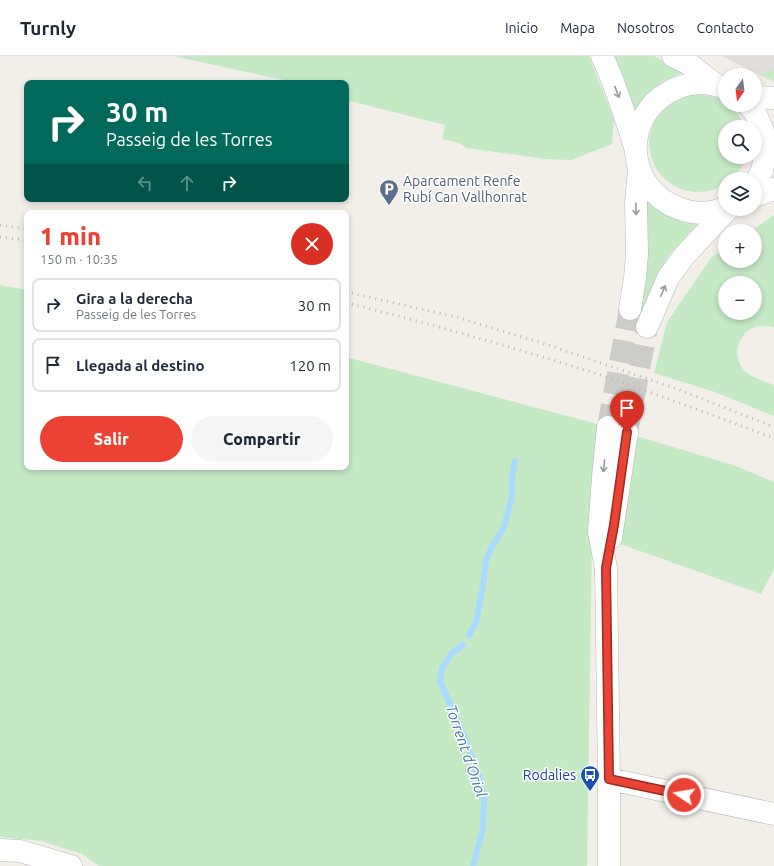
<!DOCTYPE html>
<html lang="es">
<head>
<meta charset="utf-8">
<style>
  body { margin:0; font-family:Ubuntu,sans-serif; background:#f6f6f7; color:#1f2937; height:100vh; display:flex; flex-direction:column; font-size:15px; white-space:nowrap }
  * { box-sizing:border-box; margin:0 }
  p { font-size:13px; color:#747a83 }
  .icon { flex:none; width:22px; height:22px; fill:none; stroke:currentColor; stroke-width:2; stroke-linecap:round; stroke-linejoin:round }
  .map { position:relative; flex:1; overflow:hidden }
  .details { position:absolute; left:24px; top:154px; width:325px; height:260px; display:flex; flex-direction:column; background:#fff; border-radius:8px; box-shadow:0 2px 6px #0003 }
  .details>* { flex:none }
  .banner { position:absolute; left:24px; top:24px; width:325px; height:122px; border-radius:8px; box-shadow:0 2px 6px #0003; background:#00695c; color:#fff; overflow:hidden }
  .needle { width:26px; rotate:194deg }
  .tools { position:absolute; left:718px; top:12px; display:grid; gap:8px }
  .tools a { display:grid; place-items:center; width:44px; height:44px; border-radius:50%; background:#fff; box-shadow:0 2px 6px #0003; font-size:20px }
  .pin { position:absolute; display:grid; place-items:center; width:34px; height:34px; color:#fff; margin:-41px -17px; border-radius:50% 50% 50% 0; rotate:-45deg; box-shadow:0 0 4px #0007 }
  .pin .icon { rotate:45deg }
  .me { position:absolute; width:44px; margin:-22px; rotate:282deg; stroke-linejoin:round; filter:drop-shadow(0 0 3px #0008) }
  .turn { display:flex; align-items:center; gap:14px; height:84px; padding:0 16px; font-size:18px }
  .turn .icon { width:52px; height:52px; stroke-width:2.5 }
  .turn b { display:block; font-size:28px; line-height:34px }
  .lanes { display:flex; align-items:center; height:38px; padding:0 16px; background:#0003; justify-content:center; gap:20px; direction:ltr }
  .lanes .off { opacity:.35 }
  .round { display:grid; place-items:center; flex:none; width:42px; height:42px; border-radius:21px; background:#f6f6f7 }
  .head { display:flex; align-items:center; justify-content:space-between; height:68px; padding:0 16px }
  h1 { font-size:24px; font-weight:800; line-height:30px; color:#ea4335 }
  .primary-button { display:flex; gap:8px; margin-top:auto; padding:8px 16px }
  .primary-button a { flex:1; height:46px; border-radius:24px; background:#ea4335; color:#fff; font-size:16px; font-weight:800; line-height:46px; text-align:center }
  .primary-button a+a { background:#f6f6f7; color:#1f2937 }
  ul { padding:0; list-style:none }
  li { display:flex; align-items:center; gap:12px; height:54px; margin:0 8px 6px; padding:0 8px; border:2px solid #e0e1e3; border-radius:8px }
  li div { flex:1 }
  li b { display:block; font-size:15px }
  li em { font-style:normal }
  header { display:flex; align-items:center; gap:24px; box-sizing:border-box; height:56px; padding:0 20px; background:#fff; border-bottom:1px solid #e0e1e3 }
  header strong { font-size:19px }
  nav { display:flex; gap:22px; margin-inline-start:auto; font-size:14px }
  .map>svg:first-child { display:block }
  .industrial { fill:#e0deda }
  .green { fill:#c5e8c5; fill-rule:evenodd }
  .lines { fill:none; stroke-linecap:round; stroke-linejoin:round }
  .stream { stroke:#aadaff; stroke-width:6 }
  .minor-tunnel { stroke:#ccccc8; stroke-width:22; stroke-dasharray:22 11; stroke-linecap:butt }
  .minor-casing { stroke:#b5b8bc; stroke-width:23 }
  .minor { stroke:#fff; stroke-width:22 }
  .rail { stroke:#b6b7b8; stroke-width:3; stroke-dasharray:1 5; stroke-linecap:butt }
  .oneway { stroke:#979a9d }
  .route-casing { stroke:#982c22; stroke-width:10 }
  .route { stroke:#ea4335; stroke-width:7 }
  .labels { text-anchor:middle; stroke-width:3; stroke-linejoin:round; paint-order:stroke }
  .service-label { font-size:14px; fill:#4e5e75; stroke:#fff; text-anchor:start }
  .transit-label { font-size:14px; fill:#164399; stroke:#fff; text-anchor:end }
  .water-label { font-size:15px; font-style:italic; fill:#4174aa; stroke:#fff }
</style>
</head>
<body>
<header>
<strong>Turnly</strong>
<nav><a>Inicio</a><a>Mapa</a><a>Nosotros</a><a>Contacto</a></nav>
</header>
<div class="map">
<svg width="774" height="810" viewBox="0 0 774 810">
  <rect width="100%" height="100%" fill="#f1efe8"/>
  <path class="industrial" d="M722,0h52v26z"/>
  <path class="green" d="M173,0h416l25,63 -2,25 -41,16 -26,-1 -27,-4 -51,-7 -8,-5 -17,-4 3,-14 -99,-25v-17h-48z
    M612,0h42l28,17 -20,9 -16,13 -13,18z
    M774,14v10l-13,-5z
    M690,38c13,1 25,1 35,8v3c9,0 17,14 19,22h-19v30h20l-4,11 -9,11h-7v5c-30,19 -70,2 -75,-34 0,-2 -1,-6 -1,-9 0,-3 1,-6 2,-9 1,-7 5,-16 10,-22 8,-8 19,-12 29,-16z
    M645,142l56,23 -33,35 -25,56 -7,-2z
    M774,159v112c-6,-1 -12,-2 -19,0 -17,6 -23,28 -12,42 7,8 21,12 31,16v31l-59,-24 -61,-19 13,-51 44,-64 14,-10v13h30v-30h-4zM725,227h30v30h-30z
    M0,229l27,5v177h319v-110l244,65 146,44 38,16v87l-13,25 -169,-60 -5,332h-488l-17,-12 -41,-13 -41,-4z"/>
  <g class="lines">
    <path class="stream" d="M469,579l7,-13 7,-36 3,-26 6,-13 12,-20 8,-31v-19l3,-16
      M463,589l-12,9 -9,14 -2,13 26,60 14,39 4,20 -1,28 -10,38"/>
    <path class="minor-tunnel" d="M608,371l22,-118
      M627,376l20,-105"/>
    <defs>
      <path id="minor" d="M602,0c14,29 23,60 33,91
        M673,0l16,8 27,21
        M725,32c-19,-7 -39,-6 -56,4 -48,27 -43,96 9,116 10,4 21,6 32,4 5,0 10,-3 15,-4
        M755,41l19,1
        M748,49l7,7 8,19 3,20 -4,20 -7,12
        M755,140l19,-7
        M630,253l5,-31 2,-24 -1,-52 3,-31
        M647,271l21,-49 16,-22 44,-47
        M608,371l-5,50 -4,55 7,36 3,211v87
        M611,482l16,-106
        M609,723l165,35
        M0,794l20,1 51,15"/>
    </defs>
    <use href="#minor" class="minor-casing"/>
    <use href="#minor" class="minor"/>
    <path class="rail" d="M0,169l27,4
      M0,181l27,3
      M346,236l110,25 89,27 135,46 94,37
      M346,247c83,20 166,44 248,70 61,20 120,43 180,65"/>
  </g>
  <defs><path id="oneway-shaft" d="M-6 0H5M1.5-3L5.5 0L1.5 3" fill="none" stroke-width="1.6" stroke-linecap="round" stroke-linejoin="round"/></defs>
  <g class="oneway">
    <use href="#oneway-shaft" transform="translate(617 36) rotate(70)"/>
    <use href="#oneway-shaft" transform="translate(636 153) rotate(89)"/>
    <use href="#oneway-shaft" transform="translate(663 235) rotate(-67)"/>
    <use href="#oneway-shaft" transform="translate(604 410) rotate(96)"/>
  </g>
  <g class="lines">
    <defs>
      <path id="route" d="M627,376l-13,93 -8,43 3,211 75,16"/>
    </defs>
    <use href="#route" class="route-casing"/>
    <use href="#route" class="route"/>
  </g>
  <defs>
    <symbol id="parking-pin" viewBox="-11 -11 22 30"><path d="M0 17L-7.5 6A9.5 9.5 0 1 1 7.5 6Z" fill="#5c6f8a" stroke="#fff"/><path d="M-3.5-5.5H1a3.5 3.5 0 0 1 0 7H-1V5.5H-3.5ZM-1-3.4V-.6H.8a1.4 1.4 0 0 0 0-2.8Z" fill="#fff"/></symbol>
    <symbol id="bus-pin" viewBox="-11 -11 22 30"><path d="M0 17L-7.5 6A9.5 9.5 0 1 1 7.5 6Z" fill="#1a4fb4" stroke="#fff"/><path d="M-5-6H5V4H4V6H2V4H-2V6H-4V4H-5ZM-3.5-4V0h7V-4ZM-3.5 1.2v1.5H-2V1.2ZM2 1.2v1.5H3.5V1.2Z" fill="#fff"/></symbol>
  </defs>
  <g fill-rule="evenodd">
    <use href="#parking-pin" x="378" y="122" width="22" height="30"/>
    <use href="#bus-pin" x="579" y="708" width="22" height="30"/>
  </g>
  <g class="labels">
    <g class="service-label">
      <text x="403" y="130">Aparcament Renfe<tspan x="403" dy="16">Rubí Can Vallhonrat</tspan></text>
    </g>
    <g class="transit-label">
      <text x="576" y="724">Rodalies</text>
    </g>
    <g class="water-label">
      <text transform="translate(466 695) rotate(71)" y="5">Torrent d'Oriol</text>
    </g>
  </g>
</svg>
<div class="tools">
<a><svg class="needle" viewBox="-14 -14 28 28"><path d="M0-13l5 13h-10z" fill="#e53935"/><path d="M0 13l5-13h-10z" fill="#747a83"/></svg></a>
<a><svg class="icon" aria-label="search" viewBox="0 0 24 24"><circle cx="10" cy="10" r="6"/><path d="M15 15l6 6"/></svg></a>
<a><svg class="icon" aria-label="layers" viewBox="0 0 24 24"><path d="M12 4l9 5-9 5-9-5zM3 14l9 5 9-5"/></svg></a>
<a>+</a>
<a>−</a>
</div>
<div class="pin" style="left:627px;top:376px;background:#d93025"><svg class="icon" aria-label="arrive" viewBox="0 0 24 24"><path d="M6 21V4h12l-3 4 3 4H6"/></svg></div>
<svg class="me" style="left:684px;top:739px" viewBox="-20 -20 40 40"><circle r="17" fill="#ea4335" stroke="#fff" stroke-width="3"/><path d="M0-11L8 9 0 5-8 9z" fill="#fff"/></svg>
<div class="banner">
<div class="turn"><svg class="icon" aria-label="right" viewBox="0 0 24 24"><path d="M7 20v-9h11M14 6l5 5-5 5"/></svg><div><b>30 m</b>Passeig de les Torres</div></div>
<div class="lanes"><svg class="icon off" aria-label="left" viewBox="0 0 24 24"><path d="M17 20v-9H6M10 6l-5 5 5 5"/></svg><svg class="icon off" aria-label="ahead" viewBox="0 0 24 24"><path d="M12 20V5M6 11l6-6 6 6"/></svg><svg class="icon" aria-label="right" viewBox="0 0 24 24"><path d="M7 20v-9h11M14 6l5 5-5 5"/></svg></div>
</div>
<section class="details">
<div class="head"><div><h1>1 min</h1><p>150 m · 10:35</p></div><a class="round" style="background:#d93025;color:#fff"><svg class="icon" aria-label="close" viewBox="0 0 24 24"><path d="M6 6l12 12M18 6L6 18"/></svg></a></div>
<ul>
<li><svg class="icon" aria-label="right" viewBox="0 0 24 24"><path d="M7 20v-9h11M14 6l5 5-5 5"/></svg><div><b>Gira a la derecha</b><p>Passeig de les Torres</p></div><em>30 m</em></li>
<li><svg class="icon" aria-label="arrive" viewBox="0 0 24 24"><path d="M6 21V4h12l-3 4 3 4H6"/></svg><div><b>Llegada al destino</b></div><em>120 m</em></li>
</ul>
<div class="primary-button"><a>Salir</a><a>Compartir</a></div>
</section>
</div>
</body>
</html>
